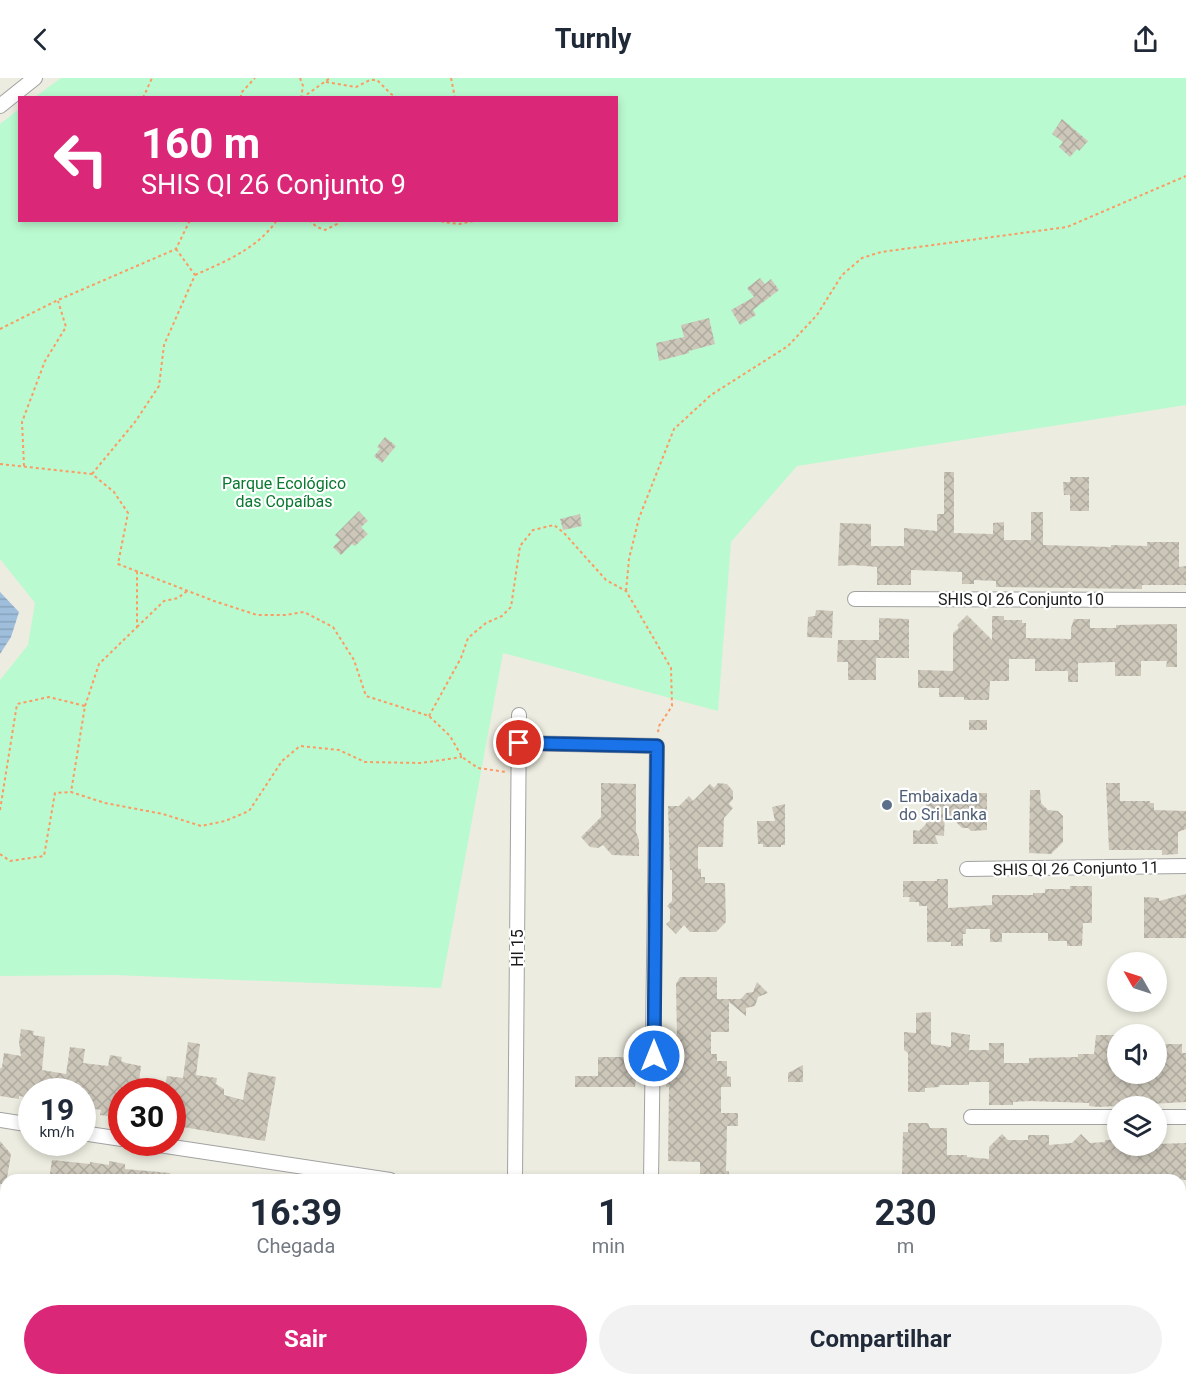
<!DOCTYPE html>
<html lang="pt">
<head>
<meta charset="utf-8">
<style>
  body { margin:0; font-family:Roboto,sans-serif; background:#f2f2f3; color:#1f2937; height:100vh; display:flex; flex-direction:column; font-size:22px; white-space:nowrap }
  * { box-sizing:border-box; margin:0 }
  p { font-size:20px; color:#747a83 }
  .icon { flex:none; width:33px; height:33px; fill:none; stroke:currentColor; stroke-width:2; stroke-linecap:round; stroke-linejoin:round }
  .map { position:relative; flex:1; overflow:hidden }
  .sheet { position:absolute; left:0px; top:1096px; width:1186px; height:212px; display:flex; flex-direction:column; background:#fff; border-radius:18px 18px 0 0; box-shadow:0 3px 9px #0003 }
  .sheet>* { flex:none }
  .banner { position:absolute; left:18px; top:18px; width:600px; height:126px; border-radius:0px; box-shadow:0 3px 9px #0003; background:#db2777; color:#fff; overflow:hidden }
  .needle { width:39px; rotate:309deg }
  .tools { position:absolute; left:1107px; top:874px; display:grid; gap:12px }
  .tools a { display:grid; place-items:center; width:60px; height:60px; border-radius:50%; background:#fff; box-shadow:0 3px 9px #0003; font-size:30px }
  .speed { position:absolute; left:18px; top:1000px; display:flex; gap:12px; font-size:30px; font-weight:700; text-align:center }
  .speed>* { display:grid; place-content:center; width:78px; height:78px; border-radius:50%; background:#fff; box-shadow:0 3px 9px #0003; line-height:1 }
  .speed small { font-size:15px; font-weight:400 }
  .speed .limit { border:9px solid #d22; background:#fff; color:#111 }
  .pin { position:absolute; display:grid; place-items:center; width:51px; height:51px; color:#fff; margin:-26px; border:3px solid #fff; border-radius:50%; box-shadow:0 2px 6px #0007 }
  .me { position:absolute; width:66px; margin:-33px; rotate:0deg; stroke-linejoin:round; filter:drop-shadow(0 0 4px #0008) }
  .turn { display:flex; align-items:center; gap:21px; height:126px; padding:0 24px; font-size:27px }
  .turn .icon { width:78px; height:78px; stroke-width:2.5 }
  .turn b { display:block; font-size:42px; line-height:51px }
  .eta { display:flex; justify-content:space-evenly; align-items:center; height:102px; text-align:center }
  .eta b { font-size:36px; font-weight:700; line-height:42px }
  .action { display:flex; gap:12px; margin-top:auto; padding:12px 24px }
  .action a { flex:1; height:69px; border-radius:36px; background:#db2777; color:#fff; font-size:24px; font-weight:700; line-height:69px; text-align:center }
  .action a+a { background:#f2f2f3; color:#1f2937 }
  header { display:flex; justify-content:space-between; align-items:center; height:78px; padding:0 24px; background:#fff; font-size:27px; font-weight:700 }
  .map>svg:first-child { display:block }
  .park { fill:#bafad0 }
  .water { fill:url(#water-rules) }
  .building { fill:url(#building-cross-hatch) }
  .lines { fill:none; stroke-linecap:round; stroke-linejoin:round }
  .street-casing { stroke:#a2a2a2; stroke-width:16 }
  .path { stroke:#fc9a62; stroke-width:2; stroke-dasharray:3 3; stroke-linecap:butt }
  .street { stroke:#fff; stroke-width:14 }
  .route-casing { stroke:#114b97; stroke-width:15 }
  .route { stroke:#1a73e8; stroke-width:10 }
  .service-dot { fill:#5c6f8a; stroke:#fff; stroke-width:2 }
  .labels { text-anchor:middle; stroke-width:4.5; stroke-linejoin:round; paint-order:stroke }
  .park-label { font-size:16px; fill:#097930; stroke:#fff }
  .street-label { font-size:16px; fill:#1b1b1b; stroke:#fff }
  .service-label { font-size:16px; fill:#4e5e75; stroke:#fff; text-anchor:start }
</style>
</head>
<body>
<header><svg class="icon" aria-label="back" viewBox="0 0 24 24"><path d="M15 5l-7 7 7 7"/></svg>Turnly<svg class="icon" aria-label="share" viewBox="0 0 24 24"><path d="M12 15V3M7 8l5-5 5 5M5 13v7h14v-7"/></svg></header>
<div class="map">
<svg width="1186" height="1307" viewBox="0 0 1186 1307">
  <defs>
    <pattern id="water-rules" width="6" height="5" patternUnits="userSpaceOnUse" patternTransform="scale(1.5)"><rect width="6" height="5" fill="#9fbedc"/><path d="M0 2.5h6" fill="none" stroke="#88a3bc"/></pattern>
    <pattern id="building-cross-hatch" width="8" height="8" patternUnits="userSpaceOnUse" patternTransform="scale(1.5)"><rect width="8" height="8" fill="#cdc7ba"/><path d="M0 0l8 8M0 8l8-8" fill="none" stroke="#afaa9f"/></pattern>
  </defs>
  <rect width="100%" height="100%" fill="#edece0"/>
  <path class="park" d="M61,0h1125v327l-389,61 -66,76 -13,169 -215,-58 -62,335 -327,-13 -114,1v-296l28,-35 7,-42 -35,-44v-435l19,-15 1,111h596v-122l-581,-1z"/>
  <path class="water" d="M0,514l19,20 -8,25 -11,17z"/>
  <path class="building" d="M1062,41l26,22 -9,10 -2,-2 -7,8 -11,-10 4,-5 -11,-8z
    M760,200l5,6 6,-5 8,11 -26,20 3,5 -16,10 -9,-15 23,-13 -7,-9z
    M709,240l6,26 -26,7v2l-30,8 -3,-18 28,-6 -3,-12z
    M385,359l11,9 -14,17 -8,-7 6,-7 -3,-2z
    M944,394h10v61l39,1v-11l11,-1v18h27v-28h12v33l68,2v-2l36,1v-4h32v25l7,-1v19h-44v4l-146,-2v-6l-22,-1v4h-12v-12l-51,-2v15h-34v-18l-24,-2 -15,1 2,-43 31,1v22h33v-18l33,3v-17h7z
    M1070,399h19v34h-19v-16h-6l-1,-13h7z
    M359,433l9,10 -7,6 7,7 -13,12 -3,-2 -11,11 -8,-8 7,-7 -5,-5z
    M580,436l2,12 -19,4 -3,-11z
    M816,532l17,1 -1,27 -25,-1 1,-20 7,-1z
    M967,537l25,25v-24h12v4h18v3h4v15l45,1v-11l3,-9h16v9h26v-3l61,-1v43h-11l1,-6h-26v15h-26v-14l-37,1v19h-10v-11h-33v-12h-26v22h-19l-1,19h-25v-3h-25v-9h-21v-18l35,1v-38l6,-5 -2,-3z
    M879,540l30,1v39h-33v22h-28v-18h-11l1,-22h41z
    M969,642h18v10h-18z
    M601,705l35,1v48l3,8v16l-27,-1 -9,-10 -5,3 -8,-1 -9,-10 20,-20z
    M718,705l9,1 6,7v8l-4,5 4,4 -9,10 -1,29h-25v22h3v8h4v6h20l1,39 -10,10h-26l-6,-7 -8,9 -10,-10 4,-3v-12l-3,-3 5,-5v-31h-2l-2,-64h11l10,-10 4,5 17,-17 4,4z
    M1106,705h14v18h30v2h4v7l32,1v18l-8,3v22l-16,1v-5h-53z
    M1030,712h10l1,13 7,7 10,1 5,5v26l-12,12 -22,-1z
    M956,715h31v37l-16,1 -3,-3h-6l-17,-17 -1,25 -9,-1 3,9h-25v-14l6,1 7,-7v-23l30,1z
    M785,726v41h-4v2h-18v-3h-5l-1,-23h18l-3,-14z
    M937,801h11v29l44,-3v-10h41v-2h12v-4h25v-3h22v37h-9l-1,23h-15v-5h-19v-8h-46v9h-12v-13h-24v5h-3v12h-12v-4h-24v-36h-8v-4h-10l1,-5h-7v-16h34z
    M1186,816v44h-42v-41l15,1v3z
    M680,899h37v22h24l5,-6 7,-1 4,-10 11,11 -10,4 -3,9 -9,2v8l-17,-14v30h-18v22h6v7h10v15l4,1v10h-10v26h17v13h-11l-1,45h3v9h-29v-18l-32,-1 1,-74h-3l1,-17h11v-22h-11v-13h10l-1,-51z
    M931,934v32l20,3v-15l19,3 -1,15h20v-7h15v20h25v-5l49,-1v-3h16l2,-19h18v5h2l2,34h38v-30h26v9h4v49l-87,5 -10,-1v-3l-59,-2 -17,1v3h-24v-23h-20v3h-29l-1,2 -14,1v4h-17v-39l-4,-3v-18l12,1v-20z
    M21,951l13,2 -1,4 12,2 -3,33 24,4 4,-27 15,2 -2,14 25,3 2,-11 12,2 -1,4 5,2 15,3 -2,15 26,4 2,-9 16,2 5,-36 12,2 -4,31 21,3 -1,6 8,5v6l19,5 5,-28 28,5 -11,64 -88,-15 -2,-2 1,-8 -4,-1v-23h-50v21l-5,-1 -1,5 -16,-2 1,-5 -19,-3v-15h-50v6l-13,-2v3l-19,-3v-27l2,-2 2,-14 17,3 -2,-14z
    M598,979h41v13h-2l-2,17h-60v-11h23z
    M803,987v17h-15v-9z
    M908,1045h20l2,5h17v27h20v2l22,2v-12l13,-13 6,6h20v-5h21v10l23,-2 9,-9 9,9 15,-1v-2h13v6h38v-2l30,-1v37h-115l-2,-2h-46v2h-121l1,-48h5z
    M0,1063l11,13 -5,30h-6z
    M52,1082l38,4v-2l19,3v-4l16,3v5l45,4v7h-121z"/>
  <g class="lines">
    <defs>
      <path id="street" d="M0,28l35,-28
        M855,521l331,1
        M519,665l138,3 -6,434
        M967,791l219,-3
        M971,1039h147
        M1156,1039h30
        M0,1042l32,5
        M82,1055l40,6
        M146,1065l244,37
        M515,1102l4,-465
        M1167,1302v5
        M512,1307v-5"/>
    </defs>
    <use href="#street" class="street-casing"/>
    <path class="path" d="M300,0l3,8 -2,12
      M451,0l4,20
      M326,4l30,5 14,-7h7l14,14 7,4
      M143,20l9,-20
      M176,20h7
      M241,20v-5l14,-15
      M302,20l28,-20
      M309,142l8,7 8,3 12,-6 1,-4
      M442,142l1,2 16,2 20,-4
      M195,197c31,-14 62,-26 82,-55
      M0,251l58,-29 118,-51 14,-29
      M0,386l92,10 22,18 14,21 -10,51 96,37 43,14h28l19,-3 29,15 21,33 12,36 63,20 21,20 12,21 16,11 28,4
      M24,388l-2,-44 23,-61 21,-34 -8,-26
      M92,396l43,-52 24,-36 5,-41 31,-70 -19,-26
      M626,513l3,-32 10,-41 35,-89 37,-34 77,-49 29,-31 25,-40 20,-17 19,-6 186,-25 119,-51
      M137,549l27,-26 14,-3 9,-7
      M85,628l14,-42 38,-37v-57
      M429,638l32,-58 7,-20 18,-15 16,-7 9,-9 9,-61 13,-16 21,-5 10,8 42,47 20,11 45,77 1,38 -13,20 -1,6
      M0,732l17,-106 32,-7 36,9 -14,86
      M0,776l10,7 34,-5 11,-63 16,-1 34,11 58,11 38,12 24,-5 24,-10 33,-50 18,-15 39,4 26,12 56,1 41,-6"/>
    <use href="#street" class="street"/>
  </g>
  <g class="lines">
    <defs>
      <path id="route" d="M519,665l138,3 -3,310"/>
    </defs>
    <use href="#route" class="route-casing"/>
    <use href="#route" class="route"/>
  </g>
  <circle class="service-dot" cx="887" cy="727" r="6"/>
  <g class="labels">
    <g class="park-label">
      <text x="284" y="411">Parque Ecológico<tspan x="284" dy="18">das Copaíbas</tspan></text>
    </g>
    <g class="street-label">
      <text x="1021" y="527">SHIS QI 26 Conjunto 10</text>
      <text transform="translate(1076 790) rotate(-1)" y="6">SHIS QI 26 Conjunto 11</text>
      <text transform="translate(517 870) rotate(-90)" y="6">HI 15</text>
    </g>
    <g class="service-label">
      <text x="899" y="724">Embaixada<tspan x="899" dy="18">do Sri Lanka</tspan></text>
    </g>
  </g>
</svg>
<div class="tools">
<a><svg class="needle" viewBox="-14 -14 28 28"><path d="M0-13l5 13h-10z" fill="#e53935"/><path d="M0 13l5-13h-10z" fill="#747a83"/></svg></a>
<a><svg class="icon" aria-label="sound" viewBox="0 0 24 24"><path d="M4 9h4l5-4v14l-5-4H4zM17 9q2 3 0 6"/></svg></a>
<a><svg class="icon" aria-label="layers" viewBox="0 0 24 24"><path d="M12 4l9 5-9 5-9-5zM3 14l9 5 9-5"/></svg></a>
</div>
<div class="speed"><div>19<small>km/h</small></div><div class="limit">30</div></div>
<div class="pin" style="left:519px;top:665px;background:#d93025"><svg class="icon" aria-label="arrive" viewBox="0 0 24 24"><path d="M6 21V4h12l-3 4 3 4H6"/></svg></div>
<svg class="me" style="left:654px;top:978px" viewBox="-20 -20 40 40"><circle r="17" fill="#1a73e8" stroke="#fff" stroke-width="3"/><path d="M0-11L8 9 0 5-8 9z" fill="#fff"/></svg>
<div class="banner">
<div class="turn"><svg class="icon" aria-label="left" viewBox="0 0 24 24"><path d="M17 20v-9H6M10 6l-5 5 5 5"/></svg><div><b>160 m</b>SHIS QI 26 Conjunto 9</div></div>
</div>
<section class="sheet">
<div class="eta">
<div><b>16:39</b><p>Chegada</p></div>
<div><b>1</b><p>min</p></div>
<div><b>230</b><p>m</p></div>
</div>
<div class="action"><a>Sair</a><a>Compartilhar</a></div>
</section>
</div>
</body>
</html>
